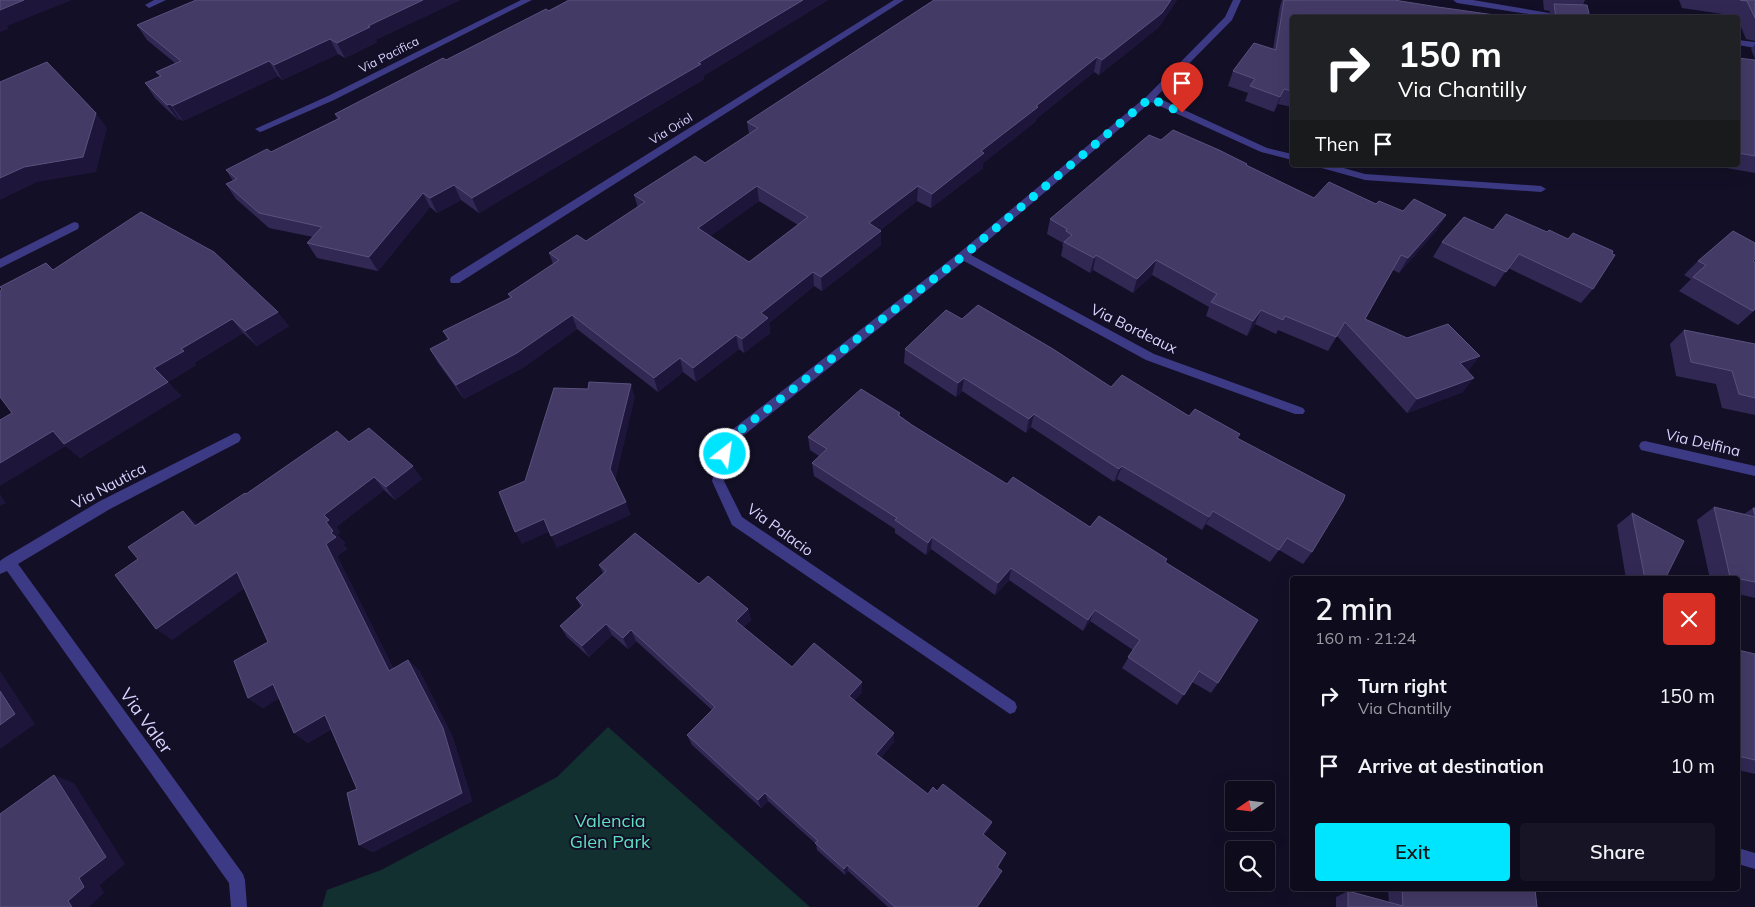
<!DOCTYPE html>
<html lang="en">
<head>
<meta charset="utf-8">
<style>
  body { margin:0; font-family:Mulish,sans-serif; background:#171425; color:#f1f3f6; height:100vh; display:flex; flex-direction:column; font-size:19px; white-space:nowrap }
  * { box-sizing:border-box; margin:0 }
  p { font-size:16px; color:#9b9ba3 }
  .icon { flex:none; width:28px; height:28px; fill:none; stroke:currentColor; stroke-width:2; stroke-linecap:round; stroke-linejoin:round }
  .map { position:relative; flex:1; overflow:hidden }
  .panel { position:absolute; left:1290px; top:576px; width:450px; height:315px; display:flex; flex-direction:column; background:#0e0b1c; border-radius:5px; box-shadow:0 5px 20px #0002,0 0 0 1px #2e2b3b }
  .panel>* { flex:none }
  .top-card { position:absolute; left:1290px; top:15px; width:450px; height:152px; border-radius:5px; box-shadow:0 5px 20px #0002,0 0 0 1px #2e2b3b; background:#202124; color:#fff; overflow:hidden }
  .needle { width:32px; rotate:256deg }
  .tools { position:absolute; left:1225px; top:781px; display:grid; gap:10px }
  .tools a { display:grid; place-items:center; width:50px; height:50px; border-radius:5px; background:#0e0b1c; box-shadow:0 5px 20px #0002,0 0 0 1px #2e2b3b; font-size:25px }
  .pin { position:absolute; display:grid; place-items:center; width:42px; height:42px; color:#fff; margin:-51px -21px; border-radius:50% 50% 50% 0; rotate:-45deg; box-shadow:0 0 5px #0007 }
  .pin .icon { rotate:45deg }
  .me { position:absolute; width:55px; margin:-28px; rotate:30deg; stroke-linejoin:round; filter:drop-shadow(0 0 4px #0008) }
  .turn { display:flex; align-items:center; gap:18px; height:105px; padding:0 25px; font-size:22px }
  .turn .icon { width:65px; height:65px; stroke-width:2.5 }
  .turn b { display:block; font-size:35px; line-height:42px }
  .then { display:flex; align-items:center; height:48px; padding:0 25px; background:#0003; gap:10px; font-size:19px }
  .round { display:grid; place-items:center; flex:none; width:52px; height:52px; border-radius:5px; background:#171425 }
  .head { display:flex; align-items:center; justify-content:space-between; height:85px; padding:0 25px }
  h1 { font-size:30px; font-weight:600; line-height:38px }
  .primary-button { display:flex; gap:10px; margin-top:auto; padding:10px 25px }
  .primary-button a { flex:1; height:58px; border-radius:5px; background:#00e5ff; color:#111; font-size:20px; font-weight:600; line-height:58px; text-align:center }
  .primary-button a+a { background:#171425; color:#f1f3f6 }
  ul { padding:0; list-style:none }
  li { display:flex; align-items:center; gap:15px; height:70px; padding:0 25px }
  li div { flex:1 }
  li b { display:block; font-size:19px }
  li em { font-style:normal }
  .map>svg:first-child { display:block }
  .green { fill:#12302f }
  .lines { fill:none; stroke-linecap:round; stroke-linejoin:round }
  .street { fill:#3d3a85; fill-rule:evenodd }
  .wall { fill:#312854; fill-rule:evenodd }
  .shaded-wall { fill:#1d163a }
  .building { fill:#433a66; stroke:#5a527e; fill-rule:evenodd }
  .route { stroke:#00e5ff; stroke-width:9; stroke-dasharray:0 16.2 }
  .labels { text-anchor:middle; stroke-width:4; stroke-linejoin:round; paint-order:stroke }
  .far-street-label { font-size:12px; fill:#d9d4ff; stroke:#130f26 }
  .street-label { font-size:15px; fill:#d9d4ff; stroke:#130f26 }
  .near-street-label { font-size:18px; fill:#d9d4ff; stroke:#130f26 }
  .near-park-label { font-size:18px; fill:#5fe0c0; stroke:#130f26 }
</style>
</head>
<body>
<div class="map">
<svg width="1755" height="907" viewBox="0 0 1755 907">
  <rect width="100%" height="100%" fill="#130f26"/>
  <path class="green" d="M608,727l202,180h-488l5,-17 54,-20 176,-93z"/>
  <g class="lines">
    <path class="street" d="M154,0h12l-17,8 -4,-3z
      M521,0h11l-198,100 -71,31 -3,1 -5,-3 73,-33z
      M894,0h10l-445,283h-8l-1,-3 1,-3z
      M1233,0h8l-9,20 -76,77 111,51 25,6v6l-31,-8 -110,-50 -180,153 183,99 149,54 2,3 -2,3h-8l-149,-54 -182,-99 -230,182 -10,38 18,36 273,185 2,5 -2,5 -5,2 -278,-189 -20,-44 10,-41 2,-4 235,-183 188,-157 78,-79z
      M1453,0h20l105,18h-24l-97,-15z
      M1738,40l17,2v6l-17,-3z
      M1316,165h17l32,9 176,12 5,3 -5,3 -176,-12 -47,-13z
      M74,222l4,1 1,3 -1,3 -78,39v-9z
      M235,433l4,1 2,4 -2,4 -129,67 -92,55 225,310 2,6 2,27h-16l-2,-24 -222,-312 -7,3v-13l4,-3 96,-57z
      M1645,441l110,25v10l-114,-26 -2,-4 2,-4z
      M1738,848l17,5v16l-17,-5z"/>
  </g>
  <path class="wall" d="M569,0h259l-125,76 1,3 -225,134 -18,-13 -24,13 -7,-6 -52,64 -61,-13 -10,-15 6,-6 -44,-9 -33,-29 -10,-15 7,-3 -7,-11 45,-18 66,-33 -2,-5z
    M934,0h243l-19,28 -59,47 -5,-3 -58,47 -1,3 -52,41v5l-52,40 -14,-7 -37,29 1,1v14l-59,46 -8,-5 -45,37 1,10 -26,20 -5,-4 -43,33 -13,-10 -25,20 -81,-63 -53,38 -60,32 -26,-36 -8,-14 18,-9 -5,-9 67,-33 -2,-4 45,-30 -4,-11 37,-12 52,-33 -4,-13 71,-32 44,-29 -2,-12zM759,201l39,24 -49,37 -39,-26z
    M1282,0h112l-102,18v89l-14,-3 -4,8 -29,-11 3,-8 -20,-7 5,-15 40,-22 7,-43z
    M1543,0h42l-2,5 7,13h-44l4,-7 -6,-1z
    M1679,0h76v41l-9,-2 -8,-19v-2h-2v-2l-54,-8z
    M137,25l239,15 1,2 -32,16 -7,-4 -56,26 -4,-4 -95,45 -3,-2 -2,1 -23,-22 -10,-15 15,-7 -4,-4 19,-9 -28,-23z
    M1755,44v15l-4,-10z
    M1738,58l17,2v113l-40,-7v-1h23z
    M1161,140l86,24 -1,2 68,32 62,6 27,7 43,4 -9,15 -38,43 -6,-3 -28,49 104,51 -1,1 -5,21 -56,21 -70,-77 -9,15 -50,-21 -2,4 -21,-10 -8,12 -41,-20 3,-9 -57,-32 -19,18 -40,-23 -3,3 -29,-17 2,-10h-1l1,-3 -16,-9 3,-15z
    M1464,217l129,72 -12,14 -73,-35 -13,19 -62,-30 9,-15z
    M1698,261h56l1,49 -17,15 -59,-34 12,-12 -7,-4z
    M53,270l236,56 -32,20 -14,-13 -49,30 2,2 -28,17 13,14 -101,62 -14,-12 -54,-33z
    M962,319l149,68 78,29 48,22 75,114 -9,12 -24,-14 -9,12 -64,-38 -4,6 -85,-51 -3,3 -83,-55 -5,6 -64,-42 -6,6 -52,-34 1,-14z
    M1684,330l71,14v71l-33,-7 -6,-24 -40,-8 -6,-32z
    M900,413v3l12,9 95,59 83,43 75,35 53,121 -7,10 -19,-11 -15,23 -55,-37 11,-18 -43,-29 -7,10 -74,-51 -14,15 -64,-46 -5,6 -31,-22v-4l-81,-53 -2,-13 7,-7 -9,-6 -2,-13z
    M349,442l73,37 -27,21 -11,-10 -48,37 4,5 -3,3 8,8 -2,2 4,4 -10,7 56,112 26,2 34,68 19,63 -99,51 -14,-7 -2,-56 -26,-60 -23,14 -14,-10 -15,-35 -16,10 -15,-10 20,-56 -24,-54 -72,52 26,-116 48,-30z
    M1714,507l30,7 9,-6h2v90l-17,-4v-15h-28l-13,-59z
    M1632,513l33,66h-39l-9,-54z
    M599,565l100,19 49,25 3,11 -8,7 49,40 70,15v10l-8,9 40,32v9l-13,15 47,37 9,-3 55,31 -3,7 -5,7 22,17 -8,15 1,9 -21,30h-90l-40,-36 -3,4 -28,-25 -1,-6 -48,-43 -7,7 -69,-63 -5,-10 25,-25 -76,-69 -8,8 -16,-14 -23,22 -22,-20 -7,-11 21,-19 -5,-9 27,-25z
    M1738,650l17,4v120l-17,-4z
    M1388,889h147l2,18h-201v-10l12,-6 41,12z"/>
  <path class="shaded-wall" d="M24,0h48l-65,26 2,3 -9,3v-22z
    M423,0h38l-85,40 1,2 -32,16 -8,-15 31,-17z
    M803,0h25l-125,76 1,3 -225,134 -7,-15z
    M1171,0h6l-19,28 -59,47 3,-15z
    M330,39l8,15 -56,26 -8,-15z
    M1097,57l-3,15 -58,47 -1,3 -52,41v5l-52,40 1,-14 49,-43z
    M269,61l9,15 -95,45 -11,-15z
    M1284,89l-6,15 -4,8 6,-15z
    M170,104l10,15 -2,1 -11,-15z
    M96,113l11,15 -11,44 -59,10 -37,18v-22z
    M454,185l7,15 -24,13 -7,-15z
    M757,186l2,15 -58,42 -3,-15z
    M918,186l-1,15 -48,37v-15z
    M423,193l7,14 -52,64 -9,-14z
    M1446,215l-9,15 -38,43 9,-15z
    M881,231v14l-59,46 -1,-14z
    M1096,255l-3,15 -3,3 4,-15z
    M1156,260l-4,15 -19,18 4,-14z
    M813,272l1,14 -45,37 1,10 -26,20 -2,-14 19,-26z
    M1261,310l-6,14 -8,12 6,-15z
    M278,312l11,14 -32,20 -12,-15z
    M572,315l5,14 -53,38 -60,32 -8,-14z
    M232,319l11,14 -49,30 2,2 -28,17 -14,-14 27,-19z
    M736,335l3,14 -43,33 -3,-14z
    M1480,356l-11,14 -19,7 10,-14z
    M680,358l3,14 -25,20 -4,-14z
    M964,378l-2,13 -6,6 2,-14z
    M1474,378l-11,14 -56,21 10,-14z
    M168,382l13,14 -101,62 -14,-12 -66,40v-23l53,-32z
    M631,384l4,13 -20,85 -5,-13z
    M1034,414l-3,13 -5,6 3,-14z
    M413,466l9,13 -27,21 -9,-13z
    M1122,466l-5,13 -3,3 5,-13z
    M374,477l10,13 -48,37 4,5 -3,3 8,8 -2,2 4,4 -10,7 63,125 -11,-10 -63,-127 5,-11 -5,-11 -2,-7z
    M0,494l6,9 -6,3z
    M626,502l5,13 -74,33 -6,-12z
    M183,511l14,12 12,15 -14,-12z
    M1213,511l-7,13 -4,6 7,-13z
    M544,519l7,12 -29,13 -7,-12z
    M932,537l-1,12 -5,6 2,-12z
    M1011,568l-2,12 -14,15 3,-12z
    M237,572l14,12 -79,56 -16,-11z
    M748,609l3,11 -12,12 -3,-11z
    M1095,610l-5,11 -7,10 5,-11z
    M606,624l6,11 -23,22 -7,-11z
    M631,630l5,11 -8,8 -5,-11z
    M408,660l11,10 34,68 19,63 -99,51 -14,-7z
    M0,671l35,53 -35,25z
    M862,682v10l-12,14 -1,-10z
    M273,684l14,10 -24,14 -15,-10z
    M325,715l13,9 -30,19 -14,-10z
    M894,733v9l-17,21 -1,-9z
    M54,775l20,8 51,81 -25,21 4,8 -15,14h-17l-4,-6 11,-23z
    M765,793l3,8 -7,7 -3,-8z
    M992,822l-3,7 -9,13 3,-8z
    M847,865l1,6 -3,4 -1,-6z
    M1002,871l-3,6 -21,30h-1z"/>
  <path class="building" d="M0,0h24l-24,10z
    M196,0h227l-55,26 2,1 -33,16 -7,-4 -56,26 -5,-4 -97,45 -2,-2 -3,1 -22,-22 16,-7 -5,-4 25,-11 -44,-36z
    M569,0h234l-105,63 3,1 -229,134 -18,-13 -24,13 -7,-5 -54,64 -62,-14 15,-16 -63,-14 -33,-29 11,-5 -11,-9 41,-21 4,3 69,-34 -5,-4 108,-56 3,2 100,-51 3,2z
    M934,0h237l-9,13 -60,47 -5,-3 -61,49 2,1 -57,44 3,2 -52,41 -14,-8 -49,37 12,8 -60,46 -8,-5 -52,41 7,5 -26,21 -6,-4 -43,33 -13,-10 -26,20 -82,-63 -55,38 -61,32 -26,-36 19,-10 -6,-8 69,-34 -4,-3 51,-34 -10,-7 28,-18 9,6 59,-39 -11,-7 61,-39 10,7 53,-35 -11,-6zM757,186l51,31 -59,45 -51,-34z
    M1284,0h110l44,7 78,11h-224v73l-8,-2 -4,8 -30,-11 5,-7 -22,-8 21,-28 22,7z
    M1740,0h15v18l-8,-17z
    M1554,4l33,1 3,13h-34z
    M1738,58l17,2v96l-17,-3z
    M47,62l49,51 -13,44 -59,10 -24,11v-96z
    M1173,130l46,20 28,14 -1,1 68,33 15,-16 47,22 3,-3 24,10 11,-12 32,16 -38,43 -7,-3 -36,64 42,19 41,-14 32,32 -20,7 14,15 -57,21 -72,-77 -9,15 -51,-21 -2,4 -22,-10 -8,11 -42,-19 6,-8 -61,-34 -19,19 -41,-24 -2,3 -30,-16 8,-7 -6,-4 1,-2 -17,-10 99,-84 12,5z
    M141,212l73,40 64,60 -33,19 -13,-12 -51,30 3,2 -30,17 14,14 -104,62 -11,-13 -53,32v-43l12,-7 -12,-16v-106l2,-2 -2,-2 46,-24 7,7z
    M1506,214l41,18 2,-2 19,9 5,-6 40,18 -1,3 3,1 -22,34 -74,-35 -13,18 -64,-30 22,-25 29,13z
    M1733,231l22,12v16l-2,2 2,1v47l-2,2 -60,-34 13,-12 -8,-4z
    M978,305l75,44 58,38 11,-12 67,41 6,-7 45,25 -3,4 108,57 -2,6 -31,51 -25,-14 -8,12 -66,-39 -4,6 -87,-51 -3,3 -85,-55 -5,5 -65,-41 -6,5 -53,-34 41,-39 16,9z
    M1684,330l71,14v54l-16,-4 -7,-23 -41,-9z
    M589,382l42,2 -21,85 16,33 -75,34 -7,-17 -29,13 -16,-40 26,-11 29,-93 34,1z
    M861,389l39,24 -2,2 14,10 95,59 6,-7 77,50 9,-11 68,43 -2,3 93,58 -40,63 -19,-12 -15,24 -56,-38 12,-17 -45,-30 -7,10 -77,-52 -13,15 -66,-46 -4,6 -33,-23 2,-2 -85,-55 15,-14 -19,-12z
    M369,428l44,38 -27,21 -12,-10 -50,38 5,5 -3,2 7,9 -2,2 5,4 -10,7 63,127 19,-11 35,68 19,65 -103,52 -12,-52 10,-4 -32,-74 -31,18 -21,-49 -25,14 -14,-37 34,-19 -31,-70 -81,57 -41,-54 23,-16 -10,-12 55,-36 12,15 50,-33 1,1 91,-63 12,11z
    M1714,507l41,10v65l-25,-5z
    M1753,508h2v8z
    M1632,513l52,28 -19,38h-20z
    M635,533l64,51 9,-8 40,33 -12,12 56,46 22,-24 48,39 -13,14 45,37 -18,21 52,40 5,-7 4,4 6,-7 49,38 -9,12 23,19 -9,14 5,4 -25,36h-82l-48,-42 -3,4 -29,-26 3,-2 -53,-48 -7,7 -71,-65 28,-28 -84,-77 -8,8 -17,-14 -24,22 -22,-20 23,-21 -7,-7 30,-27 -7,-6z
    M1738,650l17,4v106l-17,-4z
    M0,691l15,23 -15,11z
    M54,775l52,82 -27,21 5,9 -16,14 4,6h-72v-93z
    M1402,889h133l2,18h-189v-16l55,15z"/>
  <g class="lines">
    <path class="route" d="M725,454l3,-14 235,-184 187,-158 32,15"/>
  </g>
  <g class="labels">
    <g class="far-street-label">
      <text transform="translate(389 55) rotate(-27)" y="4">Via Pacifica</text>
      <text transform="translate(671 129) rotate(-32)" y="4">Via Oriol</text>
    </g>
    <g class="street-label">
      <text transform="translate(1134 329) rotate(26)" y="5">Via Bordeaux</text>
      <text transform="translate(1703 443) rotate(13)" y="5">Via Delfina</text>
      <text transform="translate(109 486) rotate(-28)" y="5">Via Nautica</text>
      <text transform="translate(780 530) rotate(36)" y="5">Via Palacio</text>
    </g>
    <g class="near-street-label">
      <text transform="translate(146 721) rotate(54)" y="6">Via Valer</text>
    </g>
    <g class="near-park-label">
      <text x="610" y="827">Valencia<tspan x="610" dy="21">Glen Park</tspan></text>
    </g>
  </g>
</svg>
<div class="tools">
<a><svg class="needle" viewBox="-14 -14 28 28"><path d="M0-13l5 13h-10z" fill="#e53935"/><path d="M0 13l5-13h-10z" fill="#9b9ba3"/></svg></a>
<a><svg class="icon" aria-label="search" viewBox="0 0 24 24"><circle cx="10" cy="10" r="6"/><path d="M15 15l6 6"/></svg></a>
</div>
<div class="pin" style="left:1182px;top:113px;background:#d93025"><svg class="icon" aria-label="arrive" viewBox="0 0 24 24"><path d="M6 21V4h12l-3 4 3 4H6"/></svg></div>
<svg class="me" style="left:725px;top:454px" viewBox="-20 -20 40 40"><circle r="17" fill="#00e5ff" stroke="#fff" stroke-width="3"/><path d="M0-11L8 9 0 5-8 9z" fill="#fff"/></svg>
<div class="top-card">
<div class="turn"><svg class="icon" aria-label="right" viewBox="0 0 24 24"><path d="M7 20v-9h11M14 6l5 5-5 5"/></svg><div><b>150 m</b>Via Chantilly</div></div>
<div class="then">Then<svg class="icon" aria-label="arrive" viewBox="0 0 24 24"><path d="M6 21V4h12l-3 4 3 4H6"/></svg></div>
</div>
<section class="panel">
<div class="head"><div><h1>2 min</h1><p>160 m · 21:24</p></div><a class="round" style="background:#d93025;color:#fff"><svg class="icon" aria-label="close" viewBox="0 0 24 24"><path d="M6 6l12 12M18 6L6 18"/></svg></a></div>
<ul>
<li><svg class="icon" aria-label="right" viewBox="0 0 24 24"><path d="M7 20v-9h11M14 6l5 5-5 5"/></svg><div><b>Turn right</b><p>Via Chantilly</p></div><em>150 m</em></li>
<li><svg class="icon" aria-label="arrive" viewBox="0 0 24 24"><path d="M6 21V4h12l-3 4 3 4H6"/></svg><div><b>Arrive at destination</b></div><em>10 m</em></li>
</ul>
<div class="primary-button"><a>Exit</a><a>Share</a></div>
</section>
</div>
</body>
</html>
